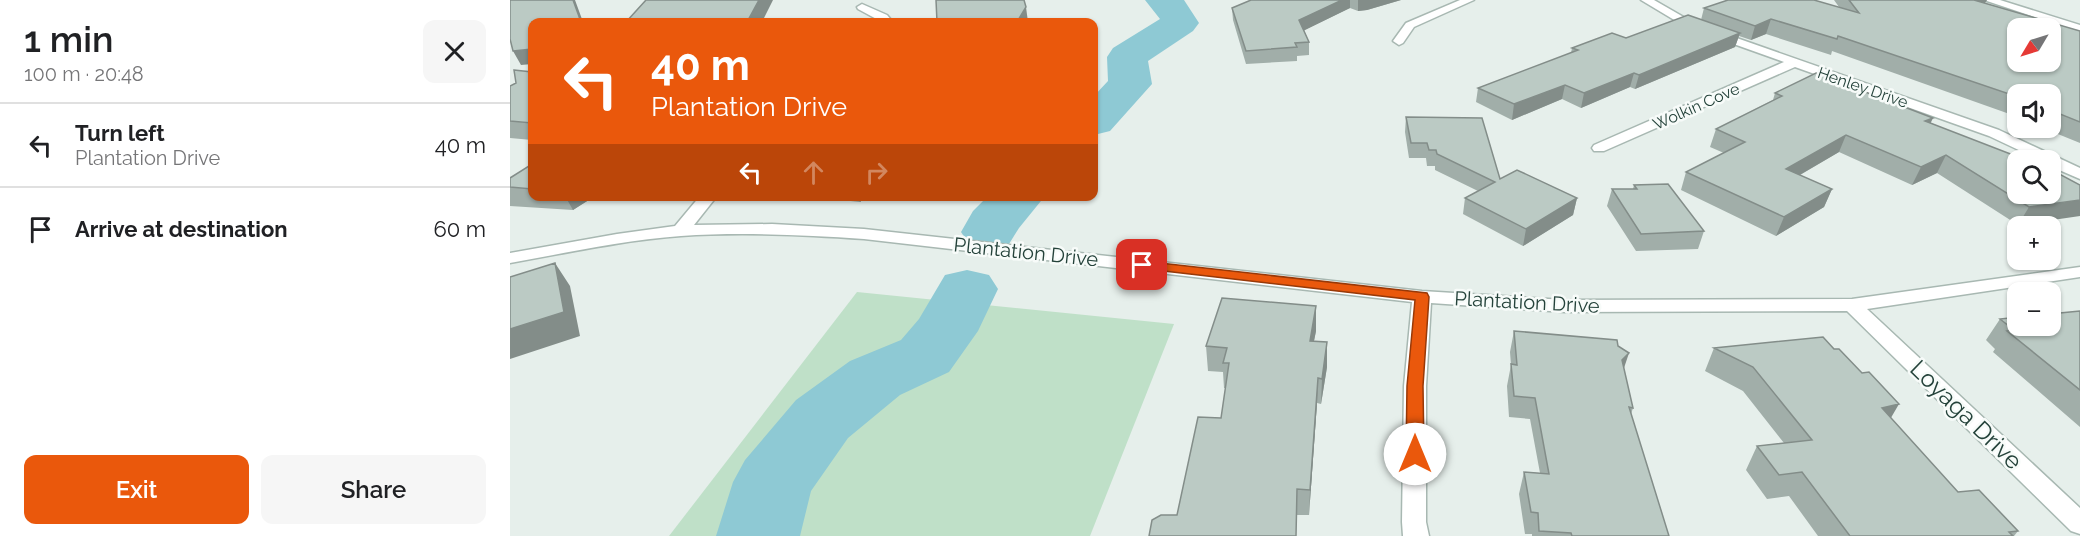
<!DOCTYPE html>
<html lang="en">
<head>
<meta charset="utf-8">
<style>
  body { margin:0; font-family:Raleway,sans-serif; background:#f6f6f6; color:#202124; height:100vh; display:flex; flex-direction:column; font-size:22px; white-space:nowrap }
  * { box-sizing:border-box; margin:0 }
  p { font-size:20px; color:#757577 }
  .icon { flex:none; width:33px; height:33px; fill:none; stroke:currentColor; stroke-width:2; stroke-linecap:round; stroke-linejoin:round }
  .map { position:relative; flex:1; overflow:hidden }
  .details { display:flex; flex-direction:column; background:#fff; width:510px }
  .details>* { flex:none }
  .guide { position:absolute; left:18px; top:18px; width:570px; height:183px; border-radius:12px; box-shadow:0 2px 4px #0004; background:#ea580c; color:#fff; overflow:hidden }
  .needle { width:39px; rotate:232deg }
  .controls { position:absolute; left:1497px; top:18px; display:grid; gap:12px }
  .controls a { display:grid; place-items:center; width:54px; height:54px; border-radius:12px; background:#fff; box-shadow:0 2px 4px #0004; font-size:30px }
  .pin { position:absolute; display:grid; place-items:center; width:51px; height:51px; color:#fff; margin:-26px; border-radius:12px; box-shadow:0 3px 9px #0006 }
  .me { position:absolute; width:66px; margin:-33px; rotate:0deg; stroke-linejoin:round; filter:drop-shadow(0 0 4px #0008) }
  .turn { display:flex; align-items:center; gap:21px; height:126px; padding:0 24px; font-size:27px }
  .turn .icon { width:78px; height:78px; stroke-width:2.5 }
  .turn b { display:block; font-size:42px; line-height:51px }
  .lanes { display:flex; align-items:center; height:57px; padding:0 24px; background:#0003; justify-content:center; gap:30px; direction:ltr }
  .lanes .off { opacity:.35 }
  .round { display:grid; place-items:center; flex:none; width:63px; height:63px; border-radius:12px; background:#f6f6f6 }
  .overview { display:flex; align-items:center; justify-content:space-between; height:102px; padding:0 24px }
  h1 { font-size:36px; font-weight:600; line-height:45px }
  .button { display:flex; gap:12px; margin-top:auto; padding:12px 24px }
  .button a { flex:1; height:69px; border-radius:12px; background:#ea580c; color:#fff; font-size:24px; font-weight:600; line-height:69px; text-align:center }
  .button a+a { background:#f6f6f6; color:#202124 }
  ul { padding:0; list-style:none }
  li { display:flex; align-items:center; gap:18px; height:84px; padding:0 24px; border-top:2px solid #e0e0e0 }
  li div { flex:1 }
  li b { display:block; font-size:22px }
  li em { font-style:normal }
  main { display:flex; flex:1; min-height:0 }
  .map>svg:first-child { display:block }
  .green { fill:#bfe0c8 }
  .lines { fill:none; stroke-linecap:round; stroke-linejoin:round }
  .river { fill:#8ec9d4; fill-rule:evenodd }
  .street-casing { stroke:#a8b8b2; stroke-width:3 }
  .street { fill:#fff; fill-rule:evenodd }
  .wall { fill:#a1aea9 }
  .shaded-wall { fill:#838d89 }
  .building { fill:#bbcac4; stroke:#838d89; stroke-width:1.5; fill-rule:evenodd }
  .route { fill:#ea580c; stroke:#983908; stroke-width:1.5 }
  .labels { text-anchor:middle; stroke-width:5; stroke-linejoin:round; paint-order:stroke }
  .far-street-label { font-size:16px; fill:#24423a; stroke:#f7fbf9 }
  .street-label { font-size:20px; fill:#24423a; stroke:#f7fbf9 }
  .near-street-label { font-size:24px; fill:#24423a; stroke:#f7fbf9 }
</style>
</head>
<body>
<main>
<section class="details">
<div class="overview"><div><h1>1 min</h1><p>100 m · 20:48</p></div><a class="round"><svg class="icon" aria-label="close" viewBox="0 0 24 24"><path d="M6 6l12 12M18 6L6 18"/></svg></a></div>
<ul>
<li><svg class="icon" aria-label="left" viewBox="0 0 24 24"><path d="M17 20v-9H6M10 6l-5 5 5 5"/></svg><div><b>Turn left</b><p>Plantation Drive</p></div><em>40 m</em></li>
<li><svg class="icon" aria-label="arrive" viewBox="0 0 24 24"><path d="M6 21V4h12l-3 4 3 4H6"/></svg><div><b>Arrive at destination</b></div><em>60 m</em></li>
</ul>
<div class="button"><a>Exit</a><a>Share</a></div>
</section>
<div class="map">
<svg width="1570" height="536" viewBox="0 0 1570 536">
  <rect width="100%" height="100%" fill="#e6efeb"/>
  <path class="green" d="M347,292l317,32 -84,212h-421z"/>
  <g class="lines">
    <path class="river" d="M635,0h39l15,23 -6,8 -45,30 4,23 -42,47 -16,4v-39l14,-15 -1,-24 6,-9 47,-29z
      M478,196h57l-26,32 -10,16 -20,5 -20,-5 -8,-12 12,-21z
      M457,270l22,5 9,14 -20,42 -29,41 -49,23 -52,43 -37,53 -11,45h-84l17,-54 12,-22 51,-60 54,-39 51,-21 18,-21 26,-44z"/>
    <defs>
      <path id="street" d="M950,0h14l-60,27 -11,16 -4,2 -6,-4 13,-18z
        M1131,0h13l40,23 305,107 81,38v11l-30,-13v-6h-10l-51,-24 -194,-69 -191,84h-10l-2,-3 2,-3 190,-83 -98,-35z
        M1474,0h16l80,25v7z
        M352,4l25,11 6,7h-11l-24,-13 -1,-2z
        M190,196h17l-23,29 78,-1 92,5 558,62 143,9 287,-1 228,-32v10l-213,32 213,199v26l-9,-3 -224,-220 -282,1 -134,-9 -5,83v136l3,14h-26l-1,-14 2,-136 8,-84 -548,-63c-61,-4 -122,-7 -183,-3 -57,4 -114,17 -171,27v-10l107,-19 58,-8z"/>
    </defs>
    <use href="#street" class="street-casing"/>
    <use href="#street" class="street"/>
  </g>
  <path class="wall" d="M741,0h150l-34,10 -9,1 -8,-3 -46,22 5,12v13l-12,1v5l-51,3 -13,-44 -1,-12z
    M1324,0h153l-3,3 96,28v112l-37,-15h7v-34h-32v23l-186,-66 -1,4 -65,-21 -15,6 -12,-4 -4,11 -100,42 -5,-2 -49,21 -19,-9 -50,21 -36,-18 2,-14 93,-35 1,-5 54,-10 75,-18 3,-12 135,-1z
    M22,72v68l-22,-2v-52l6,-3z
    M1265,93l156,30 149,62 -62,40 -81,-52 -25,12 -73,-33 -39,23 32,14 -8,18 -48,29 -95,-46 5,-18 38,-19 -14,-6 6,-18 57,-29z
    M896,117l94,62 77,19 -4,17 -50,31 -60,-32 2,-16 13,-7 -43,-21v-4h-8l-1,-8h-17l-4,-26z
    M22,164v32h63l-22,14 -63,-4v-28z
    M1124,185l70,46 -6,18 -62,2 -29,-45 5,-17h21z
    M294,196h62l-6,6z
    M806,306v25l-2,10 13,1v25l-6,37 -4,-1 -8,112h-132l44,-97 5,-30h-2l-1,-16 -15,-1 -2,-25z
    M1570,311v116l-87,-75 2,-3 -9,-9 14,-21z
    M1004,331l104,15 15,62 -2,6 38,122h-137v-2h-7l-6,-40 5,-22 16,1 -10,-54 -21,-2 -2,-31 4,-21 -1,-13z
    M1204,348l177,70 67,74 60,39 -4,5h-196l-29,-40 -22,3 -21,-29 11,-24 27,-3 -41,-52 -38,-20z"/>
  <path class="shaded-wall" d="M63,0h2l8,22h-2z
    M249,0h14l-11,22h-15z
    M832,0h8v8l-51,25v-13z
    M848,0h43l-34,10 -9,1z
    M1463,0h14l-2,3 -19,11z
    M516,7l2,15h-11z
    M1261,19l-5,15 -15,6 4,-14z
    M1230,33l-5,14 -100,42 4,-14z
    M22,49v15l-11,1 -8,-14z
    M1124,73l-4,14 -49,21 3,-15z
    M1055,85l-3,14 -50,21 2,-16z
    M1423,118l-8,17v-14z
    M1336,135l-7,17 -60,35 7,-18z
    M1436,155l-9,18 -25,12 9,-18z
    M1322,189l-8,18 -48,29 8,-19z
    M55,196h30l-22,14z
    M348,196h8l-6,6z
    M1067,198l-4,17 -50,31 3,-17z
    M1570,200v16l-62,9 11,-18z
    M45,263l15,23 10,50 -70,23v-30z
    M806,306v25l-7,34 1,-24z
    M817,342v25l-6,37 1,-25z
    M1119,353l-7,21v-14z
    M808,378l-1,25 -8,112 1,-25z
    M1389,404l-14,24 -3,-20z"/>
  <path class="building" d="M0,0h63l8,22h-49v27l-19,2 -3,-12z
    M136,0h113l-12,22h-121z
    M426,0h88l2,7 -9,15h-80z
    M741,0h91l-43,20 10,22 -14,1 2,4 -51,4 -14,-43z
    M1218,0h86l45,13 -10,-13h125l106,31v91l-30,-12v-16h-32v3l-180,-61 -1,3 -66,-20 -16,7 -51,-18zM1508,28h32v34h-32z
    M1178,15l52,18 -101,42 -5,-2 -50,20 -19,-8 -51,19 -36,-16 100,-38 -6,-2 40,-15 14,5z
    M4,70l18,2v51l-22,-2v-35l6,-3z
    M1306,73l117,45 -8,3 101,39h-8v34h32v-25l30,16v15l-51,7 -83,-52 -25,12 -75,-32 -60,34 46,20 -48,28 -98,-45 59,-30 -29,-13 66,-33 -7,-3z
    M896,117l76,1 18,61 17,-9 60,28 -51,31 -61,-31 30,-16 -58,-28 -1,-4h-7l-2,-7h-16z
    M22,164v25l-22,-2v-9z
    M1158,184l36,47 -63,3 -29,-45h25l-3,-4z
    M45,263l9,49 -54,17v-52z
    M712,298l94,8 -6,35 17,1 -5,37 -4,-1 -8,112 -13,-1 -1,47h-147l3,-16 9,-5h16l21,-98 23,1 8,-55h-6l4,-15 -21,-2z
    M1570,311v79l-73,-59 7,-1 -14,-11 18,-2v9h32v-12z
    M1004,331l103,9 1,6 11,7 -7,7 11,48 -4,-1 40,129h-97l-1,-3 -32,-2 -1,-18 -7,-1 -7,-40 25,2 -14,-76 -21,-2 -3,-32 6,1z
    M1313,337l11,12h5l23,24 7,-1 30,32 -17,4 76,84 21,-2 39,41 -9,1 4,4h-163l-48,-64 -23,3 -22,-29 55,-6 -59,-73 -39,-19z"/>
  <path class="route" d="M632,261l285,32 2,4 -6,89 1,68 -3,5 -6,2 -6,-2 -3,-5 1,-68 8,-86 -277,-32 -2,-3z"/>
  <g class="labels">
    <g class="far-street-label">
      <text transform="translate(1353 87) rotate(19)" y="6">Henley Drive</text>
      <text transform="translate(1186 106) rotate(-24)" y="6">Wolkin Cove</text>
    </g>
    <g class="street-label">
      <text transform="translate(516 252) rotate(6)" y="7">Plantation Drive</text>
      <text transform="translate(1017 302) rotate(3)" y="7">Plantation Drive</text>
    </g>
    <g class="near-street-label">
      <text transform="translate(1456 415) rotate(44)" y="8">Loyaga Drive</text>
    </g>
  </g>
</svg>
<div class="controls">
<a><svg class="needle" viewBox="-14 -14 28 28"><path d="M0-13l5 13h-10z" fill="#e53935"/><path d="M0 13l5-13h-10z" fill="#757577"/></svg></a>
<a><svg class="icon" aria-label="sound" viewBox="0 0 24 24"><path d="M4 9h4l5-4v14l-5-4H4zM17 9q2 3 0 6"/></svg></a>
<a><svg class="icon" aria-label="search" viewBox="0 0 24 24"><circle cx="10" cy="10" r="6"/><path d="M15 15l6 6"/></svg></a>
<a>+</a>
<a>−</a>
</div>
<div class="pin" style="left:632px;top:265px;background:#d93025"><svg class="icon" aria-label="arrive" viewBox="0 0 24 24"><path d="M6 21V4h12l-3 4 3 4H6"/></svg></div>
<svg class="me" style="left:905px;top:454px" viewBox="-20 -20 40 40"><circle r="19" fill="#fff"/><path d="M0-13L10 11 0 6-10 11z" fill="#ea580c"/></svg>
<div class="guide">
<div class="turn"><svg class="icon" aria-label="left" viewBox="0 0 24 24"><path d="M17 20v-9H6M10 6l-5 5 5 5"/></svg><div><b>40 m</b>Plantation Drive</div></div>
<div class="lanes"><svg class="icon" aria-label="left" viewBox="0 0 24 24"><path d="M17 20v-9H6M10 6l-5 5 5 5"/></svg><svg class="icon off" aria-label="ahead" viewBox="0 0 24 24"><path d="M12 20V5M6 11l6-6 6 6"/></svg><svg class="icon off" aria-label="right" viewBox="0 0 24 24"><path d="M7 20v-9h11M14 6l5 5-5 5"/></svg></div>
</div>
</div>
</main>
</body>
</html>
